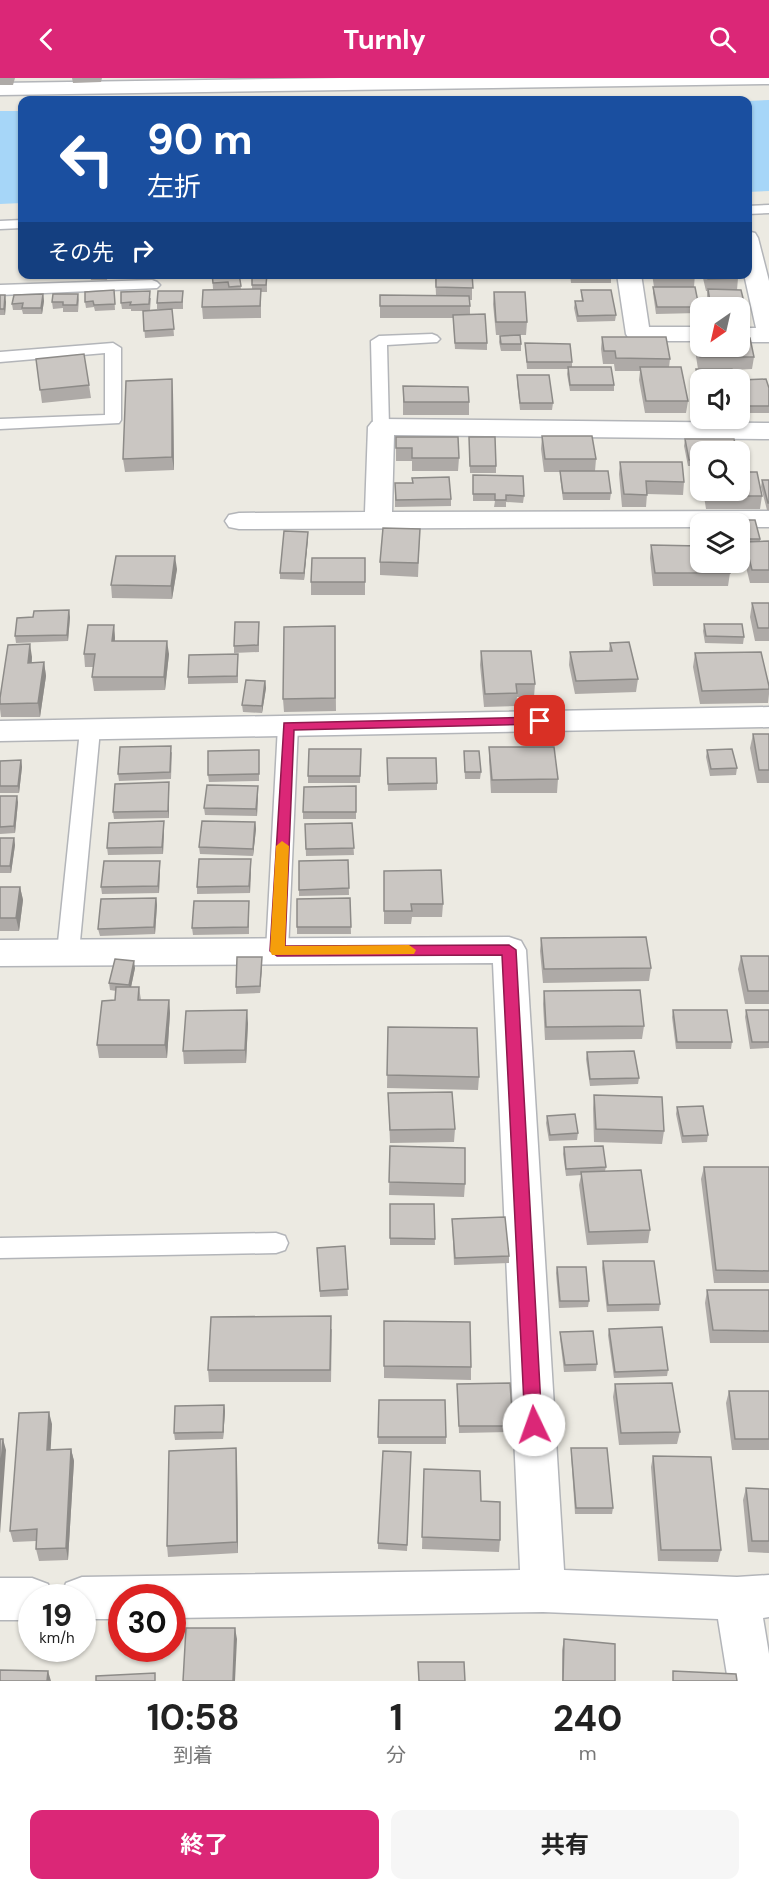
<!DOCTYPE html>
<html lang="ja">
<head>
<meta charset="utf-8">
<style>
  body { margin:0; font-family:"DM Sans","Noto Sans JP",sans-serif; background:#f6f6f6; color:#222; height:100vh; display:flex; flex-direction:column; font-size:22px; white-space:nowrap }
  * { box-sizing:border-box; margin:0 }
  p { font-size:20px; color:#767676 }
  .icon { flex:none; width:33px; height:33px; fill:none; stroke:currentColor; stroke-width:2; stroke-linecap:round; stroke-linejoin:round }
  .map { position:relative; height:1603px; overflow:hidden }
  .sheet { display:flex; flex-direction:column; background:#fff; flex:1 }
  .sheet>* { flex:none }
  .hud { position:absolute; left:18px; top:18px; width:734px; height:183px; border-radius:12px; box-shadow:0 2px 4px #0004; background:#1a4fa0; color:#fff; overflow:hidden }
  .needle { width:39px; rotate:214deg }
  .tools { position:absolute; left:690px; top:219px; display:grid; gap:12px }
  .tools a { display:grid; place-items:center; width:60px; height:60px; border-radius:12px; background:#fff; box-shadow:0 2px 4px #0004; font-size:30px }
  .speed { position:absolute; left:18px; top:1506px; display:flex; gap:12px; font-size:30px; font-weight:700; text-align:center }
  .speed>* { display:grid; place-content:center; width:78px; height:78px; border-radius:50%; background:#fff; box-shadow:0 2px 4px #0004; line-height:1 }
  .speed small { font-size:15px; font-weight:400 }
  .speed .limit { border:9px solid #d22; background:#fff; color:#111 }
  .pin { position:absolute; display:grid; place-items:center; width:51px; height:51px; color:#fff; margin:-26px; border-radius:12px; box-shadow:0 3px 9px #0006 }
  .me { position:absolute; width:66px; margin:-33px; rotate:357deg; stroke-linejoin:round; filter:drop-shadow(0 0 4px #0008) }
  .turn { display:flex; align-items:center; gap:21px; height:126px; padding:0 30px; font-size:27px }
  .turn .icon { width:78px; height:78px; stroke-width:2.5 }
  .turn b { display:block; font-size:42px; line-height:51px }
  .then { display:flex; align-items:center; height:57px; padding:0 30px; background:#0003; gap:12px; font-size:22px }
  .eta { display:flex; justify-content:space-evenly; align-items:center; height:102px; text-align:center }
  .eta b { font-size:36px; font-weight:700; line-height:42px }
  .action { display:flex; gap:12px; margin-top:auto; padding:12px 30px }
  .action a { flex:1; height:69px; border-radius:12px; background:#db2777; color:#fff; font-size:24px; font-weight:700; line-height:69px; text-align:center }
  .action a+a { background:#f6f6f6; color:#222 }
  header { display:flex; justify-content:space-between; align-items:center; height:78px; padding:0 30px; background:#db2777; color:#fff; font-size:27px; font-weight:700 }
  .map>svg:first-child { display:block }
  .water { fill:#a6d6f8 }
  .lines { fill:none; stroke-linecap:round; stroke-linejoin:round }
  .lane-casing { stroke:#b3b5b9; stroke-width:3 }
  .street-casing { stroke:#b3b5b9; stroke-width:3 }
  .lane { fill:#fff; fill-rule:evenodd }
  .street { fill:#fff; fill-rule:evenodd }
  .wall { fill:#aeaaa7 }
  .shaded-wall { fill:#8d8b88 }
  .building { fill:#cac6c2; stroke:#8d8b88; stroke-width:1.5 }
  .route { fill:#db2777; stroke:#8e194d; stroke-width:1.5 }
  .slow { fill:#f59e0b }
</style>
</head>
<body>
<header><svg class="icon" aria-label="back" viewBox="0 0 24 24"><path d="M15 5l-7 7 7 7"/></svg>Turnly<svg class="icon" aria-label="search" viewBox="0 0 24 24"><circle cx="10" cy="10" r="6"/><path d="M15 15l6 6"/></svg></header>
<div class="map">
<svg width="769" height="1603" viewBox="0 0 769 1603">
  <rect width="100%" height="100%" fill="#eceae2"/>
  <path class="water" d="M769,22v91l-22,1v-91z
    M0,33h22v92l-22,1z"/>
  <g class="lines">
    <defs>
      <path id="lane" d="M769,127v8l-22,1v-8z
        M22,142v8l-22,1v-8z
        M152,202l5,2 3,3 -3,3 -157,7v-10z
        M432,256l5,2 3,3 -3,3 -50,3 2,82 -8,5 -6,-2 -2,-3 -2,-86 8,-5z
        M113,265l8,5v72l-2,3 -119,6v-10l105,-4v-62l-105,9v-10z
        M288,642l7,1 3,5 -10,225 -3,6 -8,2 -8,-2 -3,-6 12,-225 3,-5z
        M90,645l7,2 3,5 -21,222 -3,6 -8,2 -8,-2 -3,-6 23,-222 3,-5z
        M276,1155l9,3 3,7 -3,7 -9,3 -276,5v-20z"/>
      <path id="street" d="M341,0h428v6l-769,11v-12z
        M747,153l8,2 3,5 11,43v61h-29v-14h16l-12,-54h3z
        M617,196h24l8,53h51v14h-62l-9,-2 -3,-5z
        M381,341l388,4v16l-375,-4 -2,77 377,-1v16h-29v-3h-40v3l-461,2 -10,-2 -4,-6 4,-6 10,-2 126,-1 3,-85 4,-5z
        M769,629v20l-769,14v-20z
        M509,859l12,4 5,9 38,620 173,7 32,-2v42l-6,1 6,36v27h-41l-10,-62 -175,-7 -371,6v-20h-50v21h-40v-21h-22l6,-15 16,-6 438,-7 -27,-607 -493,3v-26z
        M0,1500h32l16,6 6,14h-22v22h-32z"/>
    </defs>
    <use href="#lane" class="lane-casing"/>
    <use href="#street" class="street-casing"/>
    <use href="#lane" class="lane"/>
    <use href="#street" class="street"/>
  </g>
  <path class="wall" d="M0,0h15l-2,7h-13z
    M72,0h30l-1,4 -28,1z
    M43,196h41v3l-41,1z
    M90,196h18l-1,6h-16z
    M212,196h27l2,15h11v-15h15v18h-6v26l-58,1 -1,-12 11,-18z
    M435,196h48l-1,4h-10v22h-2v14l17,29v7l-32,-1 -2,-31h-73v-23h56z
    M570,196h41v9h-40z
    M652,196h43l-1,13 5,20 -1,6 -42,1 -3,-21v-6h1z
    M702,196h35l1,4 -1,12 10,24 -1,7h-6v-13h-31l-2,-12v-5h-1z
    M114,212l1,20 -20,1 -1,-4 -8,1 -1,-6z
    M581,212l35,25 -1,6 -38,1 -3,-14 1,-7h7z
    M183,213v18h-26v-6z
    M494,214l33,30 -1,13h-30l-3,-31z
    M43,216l1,7 -2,13h-19l-1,-4h-9l-1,-6z
    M78,216l1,6 -1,12h-15v-4l-10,1 -1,-7z
    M0,217l6,7 -1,13h-5z
    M151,220l-1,12 22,-1 2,27 -29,2 -2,-27h-12v-2h-9l-1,-6z
    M500,258l21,8v7h-20l-2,-9z
    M602,259l68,22 -1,8 19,34 -2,12h-41l-6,-33 1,-9h-25l-1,-7h-11l-2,-15z
    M696,260l58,19 -2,12 -20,1 -32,10v31l-6,-30 2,-12h2l-3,-19z
    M525,265l47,19v5l42,18v6h-44l-3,-17 1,-5h-41z
    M36,281l53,26 2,13 -49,5z
    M517,297l36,28 -1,7h-32l-3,-28z
    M741,302l28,8v25h-22l-7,-26z
    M403,308l66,16v13h-66z
    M173,314l1,78 -49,2 -2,-13z
    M542,358l54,23 -1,12 16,22 -1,7h-47l-3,-23v-5h-16l-3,-23z
    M396,359l63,21 -1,13h-46v-10h-16z
    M469,359l27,29v7h-26z
    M685,361l15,13v14h-12l-4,-20z
    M620,384l64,20 -1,13 -36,-1 -1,13h-24l-3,-33z
    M473,397l51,21 -1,7 -17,-1v5h-12l1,-6h-22z
    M762,402h7v30h-2l-6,-23z
    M395,412l56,9v7l-56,1z
    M703,412h37l22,6 -2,13h-54z
    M738,442l22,19v3l9,-1v42h-19l-7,-28 1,-9h-2l-2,-10v-12h-2z
    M420,451l-2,48 -38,-2v-13z
    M308,454l-4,48 -24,-1v-6z
    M651,467l79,28 -2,13h-75l-3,-28z
    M365,480v37h-54v-13z
    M177,491l-5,30 -60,-1 -1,-13z
    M752,525h17v38h-14l-5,-24z
    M70,539l-2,24 -52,2 -1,-7z
    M259,544v30l-25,1v-7z
    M704,546l40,13 -1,7 -38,-1 -2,-12z
    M114,547l1,16 54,13 -4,36 -71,1 -2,-14 1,-10h-8l-1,-13z
    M335,548l1,85 -52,1 -1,-13z
    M610,565l28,36 -2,13 -61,2 -6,-29 1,-13 39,-1z
    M481,573l54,33 -1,13h-17l-1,9 -32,1 -4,-42z
    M695,575l74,33v8l-1,9 -68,1 -7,-37z
    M32,579v6l12,-1 2,14 -6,41h-39l-1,-8v-11z
    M238,583v22l-50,1v-7z
    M265,603l1,7 -4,25 -19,-1 -1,-7z
    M753,656h16v49h-12l-7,-35z
    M489,669l69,32 -1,14h-66l-2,-33z
    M361,671l-1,34h-52v-7z
    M707,672l30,18 -1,7 -26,1 -4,-19z
    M464,673l17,21 -1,7h-15z
    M172,674l-1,27 -52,2 -1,-7z
    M259,679v24l-50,1 -1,-7z
    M387,680l50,25v7l-49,1z
    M21,682l1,7 -3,26h-19v-32z
    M169,704v36l-55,1 -1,-7z
    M258,708v7l-1,23 -52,-1 -1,-7z
    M356,708v33h-53v-7z
    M0,718l18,6 -3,31 -15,1z
    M255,744l1,7 -3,27 -53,-2 -1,-7z
    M352,745l2,32 -48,1 -1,-32z
    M164,750l-1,26 -55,1 -1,-7z
    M0,760h14l1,7 -4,28h-11z
    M348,782l1,35 -50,1v-35z
    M251,788l-1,27 -53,1v-7z
    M160,789l-1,26 -57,1 -1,-7z
    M384,793l59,33 -1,13h-30l-1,7h-27z
    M0,809h20l3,13 -4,31h-19z
    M156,820l1,7 -2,29 -55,2 -2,-7z
    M350,820l1,36h-54v-7z
    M249,823v33l-56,1 -1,-7z
    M541,860l110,30 -2,13 -106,2 -3,-32z
    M741,878h28v48h-24l-7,-35z
    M262,886l-2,29 -24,1v-7z
    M135,890l-4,19h8l2,13h28l1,13 -3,45h-68l-2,-13 18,-45 1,-9 -6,-1 -1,-7z
    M544,913l100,35 -2,13 -97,1 -2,-36z
    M673,932l59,32 -1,7h-55l-4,-32z
    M746,932h23v38l-19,1 -5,-32z
    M248,945l-2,40 -62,1 -1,-13z
    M388,949l91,50 -1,13 -91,-2z
    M587,974l52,26 -1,6 -48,2 -4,-27z
    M388,1015l67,36 -1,13 -64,1z
    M594,1017l70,36 -2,13 -68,-2 -1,-34z
    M677,1029l31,28 -1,7 -25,1 -6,-29z
    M547,1038l31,17 -1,7 -28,1 -3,-18z
    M390,1068l75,38 -1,13 -75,-2z
    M564,1069l42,20 -1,4 45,59 -2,13 -61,2 -8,-60 2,-10 -15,1 -3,-22z
    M704,1089h65v116h-55l-13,-104z
    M390,1126h44l1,41h-45z
    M452,1141l57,37v7l-55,2z
    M345,1168l3,50 -28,1 -3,-49z
    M603,1183l57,43 -1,7 -52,1 -5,-44z
    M557,1189l32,34 -1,6 -29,1 -3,-35z
    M707,1212h62v53h-59l-5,-40z
    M384,1243l87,46v13l-87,-2z
    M332,1251l-1,53h-122l-1,-12z
    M609,1251l59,41 -1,6 -53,2 -6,-43z
    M560,1254l37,32 -1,7 -32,1 -4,-34z
    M457,1306l56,42 -1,6 -53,1z
    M615,1306l65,48 -3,12 -58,1 -6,-48z
    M729,1313h40v59h-37l-6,-47z
    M379,1322l67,37v7h-68z
    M224,1327l1,6 -2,28 -48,1 -1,-7z
    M52,1346l-2,26 21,-1 3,12 -6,99 -29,1 -3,-12v-8l-23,1 -3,-11z
    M236,1370l1,12 1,93 -70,4 -1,-11z
    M571,1370l42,60 -1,6h-37l-4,-60z
    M411,1374l-4,99 -29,-2v-6z
    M653,1378l68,94 -3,12 -60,-1 -7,-94z
    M424,1391l57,32 19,39 -1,12 -77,-3z
    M746,1410l23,1v64l-21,-1 -5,-52z
    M564,1561l51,42h-53v-31z"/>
  <path class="shaded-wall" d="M43,216l1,7 -2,13 -1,-6z
    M5,217l1,7 -1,13 -1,-6z
    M172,301l1,13 1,78 -2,-13z
    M308,454v7l-4,41v-7z
    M175,478l2,13 -5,30 -1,-13z
    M69,532l1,7 -2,24 -1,-6z
    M114,547l1,13 -2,16 -1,-13z
    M167,563l2,13 -4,36 -1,-13z
    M30,566l2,13 -2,19 -2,-13z
    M44,584l2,14 -6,41 -2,-14z
    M265,603l1,7 -4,25v-7z
    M21,682l1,7 -3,26 -1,-7z
    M169,704v36l-1,-7z
    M258,708v7l-1,23 -1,-7z
    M17,718l1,6 -3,31 -1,-7z
    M164,743v7l-1,26 -1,-7z
    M255,744l1,7 -3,27v-7z
    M14,760l1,7 -4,28 -1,-7z
    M251,781v7l-1,27 -1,-7z
    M160,783v6l-1,26 -1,-7z
    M20,809l3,13 -4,31 -3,-13z
    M156,820l1,7 -2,29 -1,-7z
    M262,879v7l-2,29v-7z
    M134,883l1,7 -5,24 -1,-7z
    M169,922l1,13 -3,45 -2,-13z
    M247,932l1,13 -2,40 -1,-13z
    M224,1327l1,6 -2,28v-7z
    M49,1334l3,12 -2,38 -3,-12z
    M3,1361l3,11 -6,84v-56z
    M236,1370l1,12 1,93 -1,-11z
    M71,1371l3,12 -6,99 -2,-12z
    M235,1550l2,11 -2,42h-2z
    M48,1593l3,10h-4z"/>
  <path class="building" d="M212,196h27l2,12 -12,1 -1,-5 -15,1z
    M252,196h15l-1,11h-14z
    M436,196h36l1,14 -37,-1z
    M571,196h40v2h-40z
    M656,196h39v3l-39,-1z
    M707,196h30l1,4 -30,1z
    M653,209h42l4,20h-42z
    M261,211l-1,17 -58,1 1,-17z
    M708,211l33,1 6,24h-7v-6h-29z
    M114,212l1,14 -21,1 -1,-4 -8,1v-10z
    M581,212h30l5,25 -38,1 -3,-15h8z
    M150,213l-1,13 -19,1 1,-3 -10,1v-11z
    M158,213h25l-1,11 -25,1z
    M494,214h31l2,30h-31z
    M43,216l-2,14h-19l1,-5 -11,1 2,-9z
    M53,216h25l-1,11h-14v-3h-11z
    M0,217h5l-1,14h-4z
    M380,217l89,1 1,10h-90z
    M172,231l2,20 -30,2 -1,-20z
    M485,236l2,29h-32l-2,-28z
    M520,257l1,9h-20l-1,-8z
    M602,259h64l4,22 -54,-1 -1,-7h-11z
    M696,260h4v8h40v-8h10l4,19h-54z
    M525,265l45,1 2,18h-45z
    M84,276l5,31 -49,5 -4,-31z
    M568,289h43l3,18h-44z
    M640,289h41l7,34h-42z
    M696,291h36l2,11h-34v12z
    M517,297h32l4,28h-33z
    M172,301v78l-49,2 3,-78z
    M766,301l3,9v18h-21l-7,-26z
    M403,308l65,1 1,15h-65z
    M542,358h50l4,23h-51z
    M396,359h62l1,21h-47v-10h-16z
    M469,359h26l1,29h-26z
    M685,361h49l3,13h-37v7l-11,1z
    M620,384h62l2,20 -38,-1 1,14 -23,-1z
    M560,393h48l3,22h-48z
    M740,394h17l5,24h-54l-1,-6h33z
    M473,397l50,1 1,20 -18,-1v5h-11v-6h-22z
    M449,399l2,22 -55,1 -1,-17h18l-1,-5z
    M762,402h7v23h-1z
    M738,442h17l5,19h-17z
    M383,450l37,1 -2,34 -38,-1z
    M284,453l24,1 -4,41h-24z
    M769,463v29h-17l-7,-28z
    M651,467l49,1v16h28l2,11h-75z
    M116,478h59l-4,30 -60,-1z
    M312,480h53v24h-54z
    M752,525h17v25h-11z
    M69,532l-2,25 -52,1 2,-18 16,-1 1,-6z
    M235,544h24l-1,23 -24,1z
    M704,546h38l2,13 -38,-1z
    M88,547h26l-2,16h55l-3,36h-72l3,-23h-11z
    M335,548v72l-52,1 1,-72z
    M629,564l9,37 -62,2 -6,-29 42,-1 -2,-8z
    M30,566l-2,19 16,-1 -6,41 -38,1v-6l8,-53z
    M481,573h50l4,33h-19l1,9 -32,1z
    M761,574l8,34v3l-67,2 -7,-38z
    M238,576l-1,22 -49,1 1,-22z
    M246,602l19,1 -3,25 -20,-1z
    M753,656h16v36h-10z
    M171,668l-1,26 -52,2 2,-27z
    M489,669h65l4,32 -66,1z
    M309,671h52l-1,27h-52z
    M732,671l5,19 -26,1 -4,-19z
    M259,672v24l-51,1v-24z
    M464,673h15l2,21h-16z
    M387,680h49l1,25 -49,1z
    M21,682l-3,26h-18v-25z
    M169,704l-1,29 -55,1 2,-28z
    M207,707l51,1 -2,23 -52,-1z
    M356,708v26h-53l1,-25z
    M0,718h17l-3,30 -14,1z
    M164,743l-2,26 -55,1 2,-25z
    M202,743l53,1 -2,27 -54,-2z
    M352,745l2,25 -48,1 -1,-25z
    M0,760h14l-4,28h-10z
    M199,781h52l-2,27 -52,1z
    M348,782l1,28 -50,2v-29z
    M104,783h56l-2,25 -57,1z
    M441,792l2,34h-32l1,7h-28v-40z
    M0,809h20l-4,31h-16z
    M156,820l-2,29 -56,2 3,-30z
    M350,820l1,29h-54v-28z
    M194,823h55l-1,26 -56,1z
    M646,859l5,31 -107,1 -3,-31z
    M741,878h28v35h-21z
    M237,879h25l-2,29 -24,1z
    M115,881l19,2 -5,24 -20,-2z
    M116,909h23l-1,13h31l-4,45h-68l5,-44 13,-1z
    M640,912l4,36 -98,1 -2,-36z
    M247,932l-2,40 -62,1 3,-40z
    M673,932h54l5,32h-55z
    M746,932h23v32h-17z
    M388,949l89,1 2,49 -92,-2z
    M634,973l5,27 -49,1 -3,-27z
    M452,1014l3,37 -65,1 -2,-37z
    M594,1017l68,2 2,34 -68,-2z
    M703,1028l5,29 -25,1 -6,-29z
    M575,1036l3,19 -28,2 -3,-19z
    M390,1068l75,2v36l-76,-2z
    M603,1068l3,21 -40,2 -2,-22z
    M704,1089h65v104l-53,-1z
    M641,1092l9,60 -61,2 -8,-60z
    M390,1126h44l1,35 -45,-1z
    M505,1139l4,39 -54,2 -3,-39z
    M345,1168l3,43 -28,2 -3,-43z
    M603,1183h51l6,43 -52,1z
    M557,1189h29l3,34h-29z
    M707,1212h62v41l-56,-1z
    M331,1238l-1,54h-122l3,-53z
    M384,1243l86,1 1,45 -87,-1z
    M662,1249l6,43 -53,2 -6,-43z
    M593,1253l4,33 -32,1 -5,-33z
    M510,1305l3,43h-54l-2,-42z
    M672,1305l8,49 -59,1 -6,-49z
    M729,1313h40v48h-34z
    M379,1322h66l1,37h-68z
    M224,1327l-1,27 -49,1 1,-27z
    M49,1334l-2,38 24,-1 -5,99 -30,1 1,-20 -27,2 9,-118z
    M0,1361h3l-3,39z
    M236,1370l1,94 -70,4 2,-95z
    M571,1370h36l6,60h-37z
    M383,1373l28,1 -4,93 -29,-2z
    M653,1378l58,1 10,93h-60z
    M424,1391l56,2 1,30 19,1v38l-78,-3z
    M746,1410l23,1v52h-17z
    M186,1550h49l-2,53h-50z
    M564,1561l51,5v37h-52z
    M418,1584h46l1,19h-46z
    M0,1592l48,1 -1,10h-47z
    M673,1593l63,3 1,7h-64z
    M155,1595v8h-59v-5z"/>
  <path class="route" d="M540,639l6,4 -2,3 -250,6 -9,216 224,-1 7,5 26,475 -2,5 -6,2 -6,-2 -3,-5 -23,-470 -225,1 -7,-5 14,-228z"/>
  <path class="slow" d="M282,763l7,5 -4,100 124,-1 7,5 -2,4 -142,1 -2,-4 6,-105z"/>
</svg>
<div class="tools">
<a><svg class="needle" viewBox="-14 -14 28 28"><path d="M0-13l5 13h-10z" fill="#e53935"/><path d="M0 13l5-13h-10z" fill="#767676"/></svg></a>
<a><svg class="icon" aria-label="sound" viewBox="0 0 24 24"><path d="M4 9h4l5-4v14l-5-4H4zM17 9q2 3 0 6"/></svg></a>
<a><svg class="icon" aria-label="search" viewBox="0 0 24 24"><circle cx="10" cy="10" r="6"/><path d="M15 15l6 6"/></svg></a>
<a><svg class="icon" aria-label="layers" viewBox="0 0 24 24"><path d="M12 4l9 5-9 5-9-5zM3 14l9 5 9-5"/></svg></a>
</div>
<div class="speed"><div>19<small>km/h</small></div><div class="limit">30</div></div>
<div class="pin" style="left:540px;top:643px;background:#d93025"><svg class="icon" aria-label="arrive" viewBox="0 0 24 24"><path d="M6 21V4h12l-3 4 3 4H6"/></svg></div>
<svg class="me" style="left:534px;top:1347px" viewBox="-20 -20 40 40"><circle r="19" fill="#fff"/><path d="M0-13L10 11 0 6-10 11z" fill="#db2777"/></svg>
<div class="hud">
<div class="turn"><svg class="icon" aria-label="left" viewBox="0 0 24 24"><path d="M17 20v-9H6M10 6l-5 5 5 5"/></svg><div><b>90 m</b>左折</div></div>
<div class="then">その先<svg class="icon" aria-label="right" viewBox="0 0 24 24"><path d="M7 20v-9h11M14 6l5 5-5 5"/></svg></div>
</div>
</div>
<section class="sheet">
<div class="eta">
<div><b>10:58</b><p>到着</p></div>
<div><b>1</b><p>分</p></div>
<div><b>240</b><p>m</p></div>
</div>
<div class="action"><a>終了</a><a>共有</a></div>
</section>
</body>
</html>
